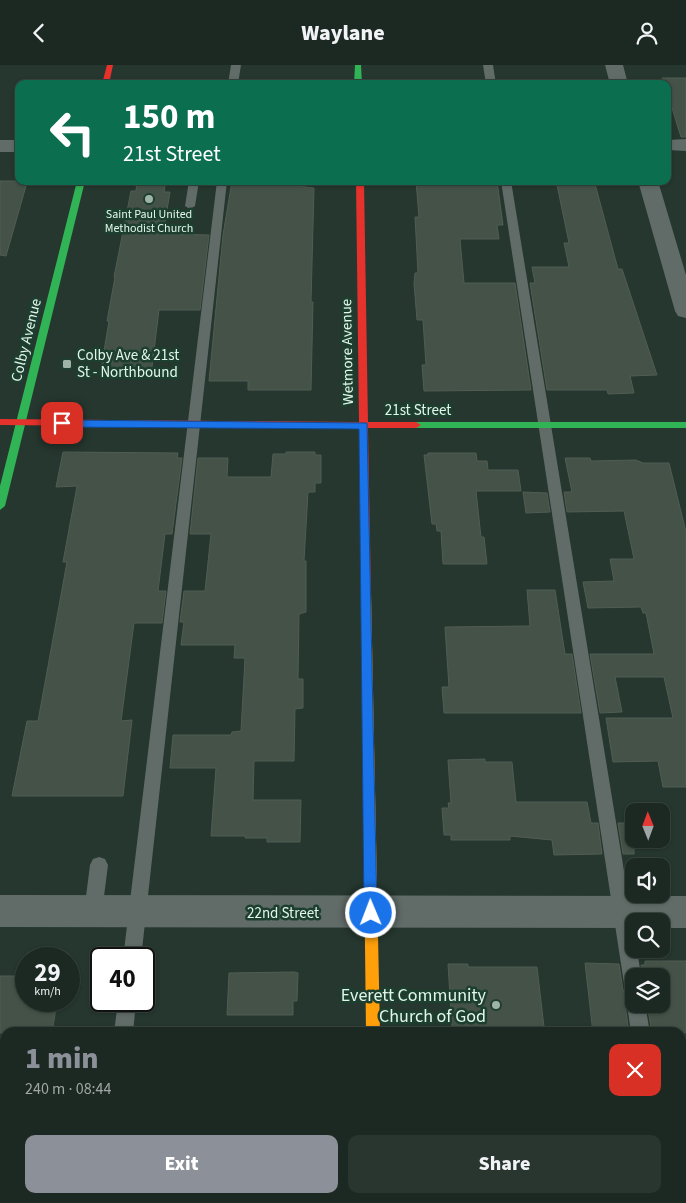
<!DOCTYPE html>
<html lang="en">
<head>
<meta charset="utf-8">
<style>
  body { margin:0; font-family:"Source Sans 3",sans-serif; background:#29352f; color:#f1f3f6; height:100vh; display:flex; flex-direction:column; font-size:19px; white-space:nowrap }
  * { box-sizing:border-box; margin:0 }
  p { font-size:16px; color:#a0a6a5 }
  .icon { flex:none; width:28px; height:28px; fill:none; stroke:currentColor; stroke-width:2; stroke-linecap:round; stroke-linejoin:round }
  .map { position:relative; flex:1; overflow:hidden }
  .details { position:absolute; left:0px; top:962px; width:686px; height:176px; display:flex; flex-direction:column; background:#1c2922; border-radius:15px 15px 0 0; box-shadow:0 1px 4px #0004,0 0 0 1px #3a4540 }
  .details>* { flex:none }
  .guide { position:absolute; left:15px; top:15px; width:656px; height:105px; border-radius:10px; box-shadow:0 1px 4px #0004,0 0 0 1px #3a4540; background:#0b6e4f; color:#fff; overflow:hidden }
  .needle { width:32px; rotate:359deg }
  .tools { position:absolute; left:625px; top:738px; display:grid; gap:10px }
  .tools a { display:grid; place-items:center; width:45px; height:45px; border-radius:10px; background:#1c2922; box-shadow:0 1px 4px #0004,0 0 0 1px #3a4540; font-size:25px }
  .speed { position:absolute; left:15px; top:882px; display:flex; gap:10px; font-size:25px; font-weight:700; text-align:center }
  .speed>* { display:grid; place-content:center; width:65px; height:65px; border-radius:50%; background:#1c2922; box-shadow:0 1px 4px #0004,0 0 0 1px #3a4540; line-height:1 }
  .speed small { font-size:12px; font-weight:400 }
  .speed .limit { border:2px solid #111; border-radius:8px; background:#fff; color:#111 }
  .pin { position:absolute; display:grid; place-items:center; width:42px; height:42px; color:#fff; margin:-21px; border-radius:10px; box-shadow:0 2px 8px #0006 }
  .me { position:absolute; width:55px; margin:-28px; rotate:359deg; stroke-linejoin:round; filter:drop-shadow(0 0 4px #0008) }
  .turn { display:flex; align-items:center; gap:18px; height:105px; padding:0 25px; font-size:22px }
  .turn .icon { width:65px; height:65px; stroke-width:2.5 }
  .turn b { display:block; font-size:35px; line-height:42px }
  .round { display:grid; place-items:center; flex:none; width:52px; height:52px; border-radius:10px; background:#29352f }
  .headline { display:flex; align-items:center; justify-content:space-between; height:85px; padding:0 25px }
  h1 { font-size:30px; font-weight:800; line-height:38px; color:#8c9099 }
  .button { display:flex; gap:10px; margin-top:auto; padding:10px 25px }
  .button a { flex:1; height:58px; border-radius:10px; background:#8c9099; color:#fff; font-size:20px; font-weight:800; line-height:58px; text-align:center }
  .button a+a { background:#29352f; color:#f1f3f6 }
  header { display:flex; justify-content:space-between; align-items:center; height:65px; padding:0 25px; background:#1c2922; font-size:22px; font-weight:800 }
  .map>svg:first-child { display:block }
  .building { fill:#445247; stroke:#515d54 }
  .lines { fill:none; stroke-linecap:round; stroke-linejoin:round }
  .lane { fill:#616c69; fill-rule:evenodd }
  .street { fill:#616c69; fill-rule:evenodd }
  .fast { fill:#30b455; fill-rule:evenodd }
  .slow { fill:#ff9f0a; fill-rule:evenodd }
  .jam { fill:#e5322d; fill-rule:evenodd }
  .route { fill:#1a73e8; stroke:#114b97 }
  .poi-dot { fill:#a0b3a9; stroke:#1d3f2f; stroke-width:2 }
  .labels { text-anchor:middle; stroke-width:5; stroke-linejoin:round; paint-order:stroke }
  .far-poi-label { font-size:12px; fill:#e3f6eb; stroke:#1d3f2f }
  .street-label { font-size:15px; fill:#e3f6eb; stroke:#1d3f2f }
  .poi-label { font-size:15px; fill:#e3f6eb; stroke:#1d3f2f; text-anchor:start }
  .near-poi-label { font-size:18px; fill:#e3f6eb; stroke:#1d3f2f; text-anchor:end }
</style>
</head>
<body>
<header><svg class="icon" aria-label="back" viewBox="0 0 24 24"><path d="M15 5l-7 7 7 7"/></svg>Waylane<svg class="icon" aria-label="person" viewBox="0 0 24 24"><circle cx="12" cy="8" r="4"/><path d="M4 21q1-7 8-7t8 7"/></svg></header>
<div class="map">
<svg width="686" height="1138" viewBox="0 0 686 1138">
  <rect width="100%" height="100%" fill="#25372e"/>
  <path class="building" d="M662,13h24v59h-5l-13,-42v-11h-4z
    M0,116h24l-1,5h3l-20,70 -6,-1z
    M137,116h29l-2,11h6l-7,42 46,1 -9,75h-41l-8,65 -46,1 1,-2 -6,1 9,-54h-2l8,-44h-1l17,-86h5z
    M232,116h72v6l10,1 -3,114h2l-2,88h-63v-9h-39l14,-146z
    M416,116h81l6,44h-6l2,14h-39l4,44h51l16,107 -107,1 -2,-26h4l-3,-45h-6l-3,-37 1,-10h3l-3,-56h4z
    M595,119l23,85h4l35,106 -27,1 4,17 -26,1 -1,-4h-60l-17,-107h5l-3,-16h37l-5,-24h5l-12,-58z
    M63,387l115,1 -1,5h5l-10,76h-7l-7,57h8l-4,32h-28l-13,98 11,-1 -9,76h-111l15,-75h11l29,-159h-4l14,-76 -21,1z
    M286,387h29v3h6v28h-6v9h-7l-4,69h2v51l-7,2 -1,65h5v29l-8,1 -1,52h-40l-1,39h48l-1,42h-33v-4h-22l1,-2h-35l5,-68h-46l3,-33h58l1,-3 9,-1 4,-73h-11l1,-13h-54l3,-23h-4l4,-31h21l6,-57h-21l8,-76h30l-1,19h44l2,-23h13z
    M428,388h48l1,8h10l1,9h30l3,21h-45l5,46h3l3,27h-44l-2,-33h-4l-1,-7h-4l-8,-69h4z
    M565,393h25l1,3 45,-1 7,3h26l17,69v255h-23l-5,-26 -45,1 -7,-44h67l-9,-41h-49l7,35 -22,1 -10,-59h64l-8,-41h-3l-2,-6 -53,1 -5,-26 31,-1 -4,-22h24l-10,-48 -57,1 -3,-20h8z
    M523,427l24,1 3,19 -24,1z
    M527,525h28l10,64h7l9,59h-137l-2,-26h7l-4,-60 85,-1z
    M485,694v3h27l4,40h71l4,21h7l4,31 -48,1 -2,-15 -42,-4v4h-59v-5h-7l-2,-27h7l-1,-5h3l-3,-43z
    M618,758h16v31h-11z
    M645,896h41v72h-34l-5,-29h14v-28h-18l-2,-11h4z
    M585,898l34,1 4,26 4,7 -2,7 4,29h-36z
    M448,899h20v3h69l7,60 -92,1z
    M294,907l4,1 -1,28h-4v14h-66l2,-42z
    M0,911h26v25h31l-5,32h-52z"/>
  <g class="lines">
    <path class="lane" d="M231,0h10l-3,19h-10z
      M483,0h10l3,19h-10z
      M189,116h10l-4,25 -5,3 -5,-3z
      M217,116h10l-86,778h-18z
      M501,116h10l123,751v17h3l4,27h-7v28h11l5,29h-19l-4,-29 2,-7 -4,-7z
      M99,792l6,2 3,6 -6,47 -3,6 -6,3 -6,-3 -3,-6 6,-47 3,-6z
      M118,936h18l-3,32h-19z
      M94,1134h20l-1,4h-20z
      M658,1134h20v4h-20z"/>
    <path class="street" d="M605,0h18l5,19h-18z
      M686,74v12l-18,-1v-10z
      M0,75h19v12h-19z
      M638,116h20l28,94v43l-8,-2 -3,-5z
      M0,830l686,1v32h-25v-7h-27v7l-634,-1z"/>
    <path class="fast" d="M355,0h6l1,19h-8z
      M77,116h8l-80,325 -5,4v-24z
      M416,357h270v6h-270l-5,-3z"/>
    <path class="slow" d="M366,523l4,1 1,3 9,441h-14l-5,-441 1,-3z"/>
    <path class="jam" d="M107,0h6l-4,19h-7z
      M356,116h8l4,241h48l5,3 -5,3h-48l3,164 -1,3h-8l-1,-3 -2,-164 -359,-3v-6l359,3z
      M367,1134h16v4h-16z"/>
  </g>
  <path class="route" d="M62,355l305,3 10,490 -2,4 -4,2 -5,-2 -2,-4 -5,-484 -297,-2 -5,-4z"/>
  <g class="poi-dot">
    <circle cx="149" cy="134" r="5"/>
    <rect x="62" y="294" width="10" height="10" rx="2.5"/>
    <circle cx="496" cy="940" r="5"/>
  </g>
  <g class="labels">
    <g class="far-poi-label">
      <text x="149" y="153">Saint Paul United<tspan x="149" dy="14">Methodist Church</tspan></text>
    </g>
    <g class="street-label">
      <text transform="translate(26 275) rotate(-76)" y="5">Colby Avenue</text>
      <text transform="translate(347 287) rotate(-91)" y="5">Wetmore Avenue</text>
      <text x="418" y="350">21st Street</text>
      <text x="283" y="853">22nd Street</text>
    </g>
    <g class="poi-label">
      <text x="77" y="295">Colby Ave &amp; 21st<tspan x="77" dy="17">St - Northbound</tspan></text>
    </g>
    <g class="near-poi-label">
      <text x="486" y="936">Everett Community<tspan x="486" dy="21">Church of God</tspan></text>
    </g>
  </g>
</svg>
<div class="tools">
<a><svg class="needle" viewBox="-14 -14 28 28"><path d="M0-13l5 13h-10z" fill="#e53935"/><path d="M0 13l5-13h-10z" fill="#a0a6a5"/></svg></a>
<a><svg class="icon" aria-label="sound" viewBox="0 0 24 24"><path d="M4 9h4l5-4v14l-5-4H4zM17 9q2 3 0 6"/></svg></a>
<a><svg class="icon" aria-label="search" viewBox="0 0 24 24"><circle cx="10" cy="10" r="6"/><path d="M15 15l6 6"/></svg></a>
<a><svg class="icon" aria-label="layers" viewBox="0 0 24 24"><path d="M12 4l9 5-9 5-9-5zM3 14l9 5 9-5"/></svg></a>
</div>
<div class="speed"><div>29<small>km/h</small></div><div class="limit">40</div></div>
<div class="pin" style="left:62px;top:358px;background:#d93025"><svg class="icon" aria-label="arrive" viewBox="0 0 24 24"><path d="M6 21V4h12l-3 4 3 4H6"/></svg></div>
<svg class="me" style="left:371px;top:848px" viewBox="-20 -20 40 40"><circle r="17" fill="#1a73e8" stroke="#fff" stroke-width="3"/><path d="M0-11L8 9 0 5-8 9z" fill="#fff"/></svg>
<div class="guide">
<div class="turn"><svg class="icon" aria-label="left" viewBox="0 0 24 24"><path d="M17 20v-9H6M10 6l-5 5 5 5"/></svg><div><b>150 m</b>21st Street</div></div>
</div>
<section class="details">
<div class="headline"><div><h1>1 min</h1><p>240 m · 08:44</p></div><a class="round" style="background:#d93025;color:#fff"><svg class="icon" aria-label="close" viewBox="0 0 24 24"><path d="M6 6l12 12M18 6L6 18"/></svg></a></div>
<div class="button"><a>Exit</a><a>Share</a></div>
</section>
</div>
</body>
</html>
